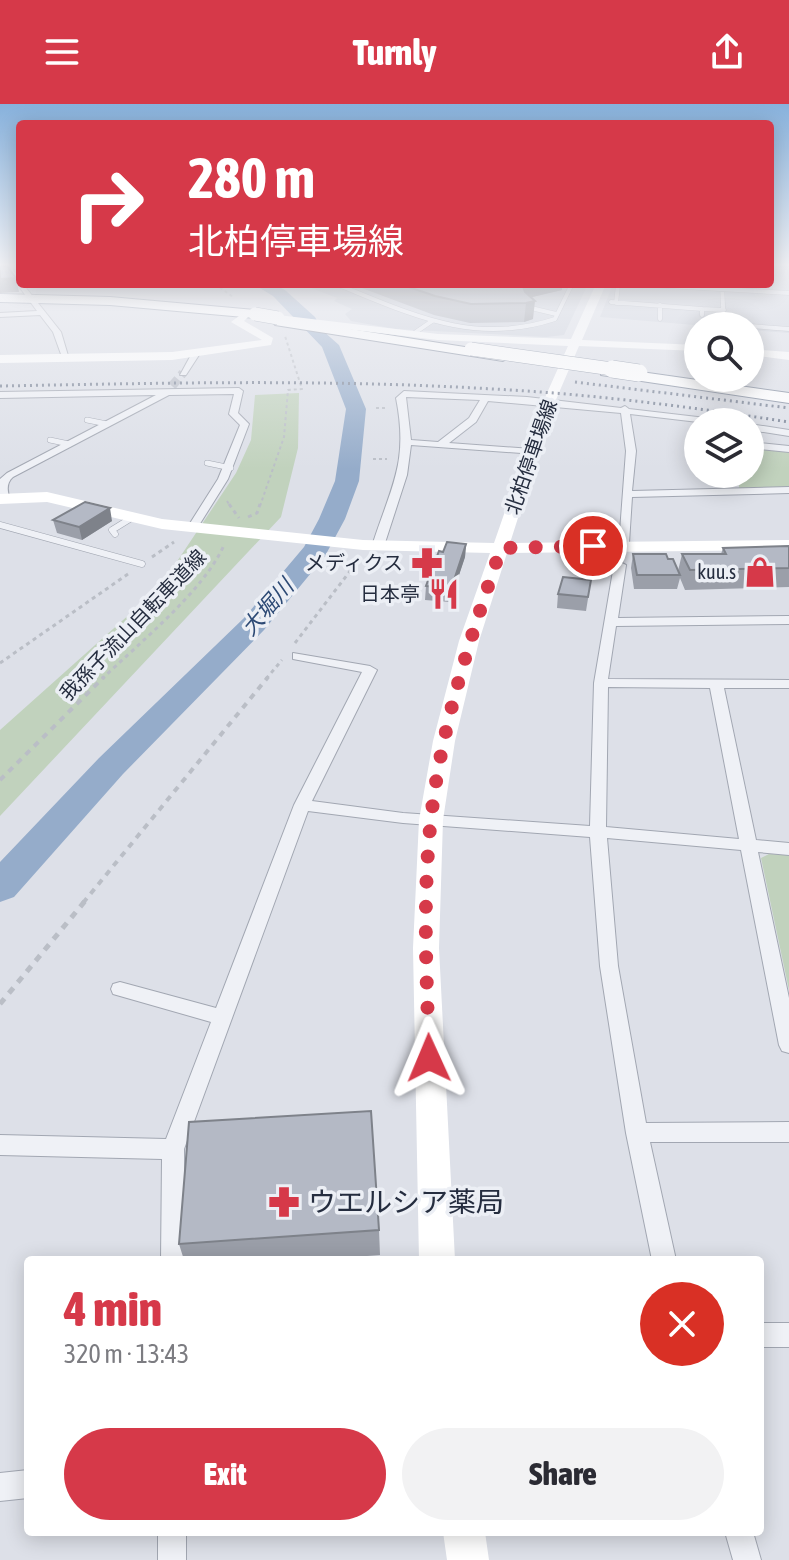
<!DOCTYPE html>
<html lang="en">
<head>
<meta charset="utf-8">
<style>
  body { margin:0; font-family:"Asap Condensed","Noto Sans JP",sans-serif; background:#f2f2f3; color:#2b2b33; height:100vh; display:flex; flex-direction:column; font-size:30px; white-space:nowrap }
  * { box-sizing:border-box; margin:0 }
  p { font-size:26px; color:#7c7c81 }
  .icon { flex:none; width:44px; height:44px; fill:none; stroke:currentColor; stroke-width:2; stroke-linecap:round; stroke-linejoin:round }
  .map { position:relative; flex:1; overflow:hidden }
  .details { position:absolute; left:24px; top:1152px; width:740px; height:280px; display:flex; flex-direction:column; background:#fff; border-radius:8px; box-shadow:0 4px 20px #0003 }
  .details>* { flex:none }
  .hud { position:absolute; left:16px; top:16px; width:758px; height:168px; border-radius:8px; box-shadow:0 4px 20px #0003; background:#d63949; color:#fff; overflow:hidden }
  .controls { position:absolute; left:684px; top:208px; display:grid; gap:16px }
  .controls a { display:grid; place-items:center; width:80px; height:80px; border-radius:50%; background:#fff; box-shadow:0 4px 20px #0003; font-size:40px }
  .pin { position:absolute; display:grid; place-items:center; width:68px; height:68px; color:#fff; margin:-34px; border:4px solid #fff; border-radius:50%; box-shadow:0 2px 8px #0007 }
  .me { position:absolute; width:88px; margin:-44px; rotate:359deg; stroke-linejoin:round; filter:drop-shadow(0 0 6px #0008) }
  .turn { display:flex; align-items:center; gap:28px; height:168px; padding:0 40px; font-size:36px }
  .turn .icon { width:104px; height:104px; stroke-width:2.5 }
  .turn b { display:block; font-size:56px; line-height:68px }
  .round { display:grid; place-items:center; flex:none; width:84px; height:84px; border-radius:42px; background:#f2f2f3 }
  .head { display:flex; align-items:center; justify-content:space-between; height:136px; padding:0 40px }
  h1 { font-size:48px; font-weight:800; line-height:60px; color:#d63949 }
  .primary-button { display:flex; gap:16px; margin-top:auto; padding:16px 40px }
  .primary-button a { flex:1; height:92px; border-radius:48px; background:#d63949; color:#fff; font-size:32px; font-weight:800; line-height:92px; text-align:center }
  .primary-button a+a { background:#f2f2f3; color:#2b2b33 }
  header { display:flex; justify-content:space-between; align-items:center; height:104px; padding:0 40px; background:#d63949; color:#fff; font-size:36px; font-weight:800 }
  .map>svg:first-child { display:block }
  .built { fill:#cacfda }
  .green { fill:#c1d2bd }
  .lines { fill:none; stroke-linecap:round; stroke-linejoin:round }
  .river { fill:#95acca; fill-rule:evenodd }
  .street-tunnel { stroke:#b8bcc6; stroke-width:9; stroke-dasharray:9 5; stroke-linecap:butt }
  .lane-far2-casing { stroke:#a2a7b2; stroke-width:5 }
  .lane-far1-casing { stroke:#a2a7b2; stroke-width:6 }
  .lane-casing { stroke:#a2a7b2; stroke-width:7 }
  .street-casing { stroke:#a2a7b2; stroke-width:2 }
  .highway-casing { stroke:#838d9f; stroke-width:2 }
  .path-far3 { stroke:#babec6; stroke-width:2; stroke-dasharray:3 3; stroke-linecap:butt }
  .path-far2 { stroke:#babec6; stroke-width:3; stroke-dasharray:4 4; stroke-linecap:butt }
  .path-far1 { stroke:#babec6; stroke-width:4; stroke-dasharray:6 6; stroke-linecap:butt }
  .path { stroke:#babec6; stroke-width:5; stroke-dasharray:7 7; stroke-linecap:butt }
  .lane-far2 { stroke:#eff1f6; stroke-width:4 }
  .lane-far1 { stroke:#eff1f6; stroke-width:5 }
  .lane { stroke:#eff1f6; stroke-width:6 }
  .street { fill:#eff1f6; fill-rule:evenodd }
  .secondary { fill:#fff; fill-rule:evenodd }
  .highway { fill:#fff; fill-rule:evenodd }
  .rail { stroke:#757f92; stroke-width:3; stroke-dasharray:2 4; stroke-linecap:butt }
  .highway-bridge-far1-casing { stroke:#838d9f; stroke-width:14; stroke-linecap:butt }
  .highway-bridge-casing { stroke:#838d9f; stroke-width:18; stroke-linecap:butt }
  .highway-bridge-far1 { stroke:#fff; stroke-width:13 }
  .highway-bridge { stroke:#fff; stroke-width:17 }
  .wall { fill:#9b9fa9 }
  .shaded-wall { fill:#7e828a }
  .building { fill:#b4b9c5; stroke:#7e828a; stroke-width:2 }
  .route { stroke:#d63949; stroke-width:14; stroke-dasharray:0 25.2 }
  .labels { text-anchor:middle; stroke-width:7; stroke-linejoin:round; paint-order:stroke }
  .far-street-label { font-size:20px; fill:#252d3f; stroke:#eceff5 }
  .far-poi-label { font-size:20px; fill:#252d3f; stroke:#eceff5; text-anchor:end }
  .far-water-label { font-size:22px; font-style:italic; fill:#2d4a75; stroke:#eceff5 }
  .near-poi-label { font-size:28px; fill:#252d3f; stroke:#eceff5; text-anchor:start }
</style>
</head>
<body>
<header><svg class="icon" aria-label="menu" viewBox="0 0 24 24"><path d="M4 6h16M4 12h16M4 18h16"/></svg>Turnly<svg class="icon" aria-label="share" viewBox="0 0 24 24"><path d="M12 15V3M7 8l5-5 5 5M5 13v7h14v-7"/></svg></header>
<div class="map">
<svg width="789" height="1456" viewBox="0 0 789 1456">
  <rect width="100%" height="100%" fill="#dde0e8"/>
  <path class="built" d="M770,162h19v67l-39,-3v-4h-44l-106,-9 13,-33h157z
    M301,180h287l-24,51 -18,2 -151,-8 -44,-8 -6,-7 7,-5 -18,-8 3,-3z"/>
  <path class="green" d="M299,289l-1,55 -17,69 -281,299v-86l160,-143 76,-114 15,-33 4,-45z
    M750,343l39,3v37l-50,1v-14h11z
    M769,750l20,1v135l-28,-132z"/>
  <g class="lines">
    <path class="river" d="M253,180h20l12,6 30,27 7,13 17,15 27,64 -7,72 -14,38 -20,37 -61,74 -141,144 -109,123 -14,5v-40l99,-104 145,-140 60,-71 15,-28 16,-38 11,-72 -24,-62 -49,-51z"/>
    <path class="street-tunnel" d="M172,282l11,-13"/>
    <defs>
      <path id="lane-far2" d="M10,164l10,-1
        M336,180c75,30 137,62 219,35l17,-35
        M632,180l157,9
        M722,181l2,40 19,1
        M611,198l91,7
        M616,199l2,-18 3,-1
        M660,201v14
        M527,203l29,7
        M702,211v-6l22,1
        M750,222l39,3
        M413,230l19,-13"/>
      <path id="lane-far1" d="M87,316l20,4
        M50,336l19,4
        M207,359l24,5"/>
      <path id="lane" d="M0,421l142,39
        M115,430l-3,-4 21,-13"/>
      <path id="street" d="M4,162h6l10,13v5h3l38,48 8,27 -7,-2 -9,-25 -13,-17 -40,2v-4l37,-2z
        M192,249l7,2 -13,20h-6z
        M239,284l4,3 -5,22 11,11 -21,55 -32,51 -9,-2 31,-49 22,-54 -11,-11 5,-20 -65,1 -156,82c-7,6 -6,14 -3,22l-5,3 -5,-3v-20l7,-6 149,-78 -156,3v-6z
        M404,287l123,6 94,11 4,-2 4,3 94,11 1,2h-26l-68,-8 6,37 -4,40 157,-4v6l-157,4 -3,46 -10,2 7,-94 -5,-38 -133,-12 -12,21 -27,21 83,6 5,3 -2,2 -124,-9 -4,30 -23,71 -10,2 -2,-2c19,-60 37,-83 24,-148zM406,293l74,3 -11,18 -31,24 -27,-2z
        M750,320l39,6v6l-39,-6z
        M750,338l39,4v6l-39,-4z
        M620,458l6,3 -8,53 171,-2v8l-173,2 -8,53 181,1v8h-65l32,152 33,3v12l-31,-3 31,146v55l-7,-2 -3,-6 -38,-195 -134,-12 11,128 28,157 143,-1v20h-139l26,118h-24l-26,-127 -26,-167 -10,-129 -187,-14 -95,-12 -124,338 1,111h-24l1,-101 -162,-4v-20l166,4 45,-117 -98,-28 -2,-5 2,-5 7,-2 96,26 78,-203 68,-133 -69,-13v-6l77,13 7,4 -65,131 91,12 187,13 4,-143 20,-118zM608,583l102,1 29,151 -133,-12z
        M760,1219h29v24h-29z
        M28,1366v28l-28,3v-28z
        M158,1428h28v28h-28z
        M725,1428h28l8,28h-28z"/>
      <path id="highway" d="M0,190l110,3 145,13 7,4 -7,4 -145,-13 -110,-3z
        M280,214l223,35 7,4 -7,4 -228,-36 -2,-3z
        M606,263l183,26v10l-188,-28v-6z"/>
    </defs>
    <use href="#lane-far2" class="lane-far2-casing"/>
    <use href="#lane-far1" class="lane-far1-casing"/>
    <use href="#lane" class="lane-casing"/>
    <use href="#street" class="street-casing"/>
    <use href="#highway" class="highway-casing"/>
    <path class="path-far3" d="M215,180l18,13
      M376,304h10
      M373,355h14
      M227,397l3,5
      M260,402l24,-69 4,-47 14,-1 -17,-53"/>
    <path class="path-far2" d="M229,400l10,14
      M248,413l9,-4 3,-9
      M152,453l22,-15
      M295,539l62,-81 -1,-5
      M0,559l128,-89
      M102,575c37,-36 102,-88 122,-134
      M266,575l16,-19"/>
    <path class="path-far1" d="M0,676l104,-103
      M83,799l185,-226"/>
    <path class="path" d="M0,900l85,-103"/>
    <use href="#lane-far2" class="lane-far2"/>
    <use href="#lane-far1" class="lane-far1"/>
    <use href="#lane" class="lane"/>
    <use href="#street" class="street"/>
    <path class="secondary" d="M596,180h10l-24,56 116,5v6l-119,-5 -24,56 -45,141 279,-3v10l-282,3 -28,88 -24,100 -12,79 -4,128 16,312h-36l-6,-312 6,-128 14,-79 26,-100 31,-88 -127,-3 -201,-21 -115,-27 -47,2v-10l47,-2 115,27 201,21 131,3 49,-141 25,-56 -130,-6 -160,-19 -5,-3 5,-3 160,19 133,5z
      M247,206l5,3 -8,8 29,17 -2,7 -99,15 -172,3v-8l172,-3 90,-12 -31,-18z
      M750,245l39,3v8l-39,-5z
      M443,1428h42l4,28h-42z"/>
    <use href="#highway" class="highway"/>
    <path class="rail" d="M575,278l214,26
      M0,282c164,-3 329,-7 493,3 99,5 198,18 296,33"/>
    <defs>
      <path id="highway-bridge-far1" d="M255,210l23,4
        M471,245l155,22"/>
      <path id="highway-bridge" d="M612,265l27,4"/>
    </defs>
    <use href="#highway-bridge-far1" class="highway-bridge-far1-casing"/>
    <use href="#highway-bridge" class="highway-bridge-casing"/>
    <use href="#highway-bridge-far1" class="highway-bridge-far1"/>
    <use href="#highway-bridge" class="highway-bridge"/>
  </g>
  <path class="wall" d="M351,180h211v6l-31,7 2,22 -9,3 -54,1 -36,-8z
    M53,416l59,1 -30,19 -25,-7z
    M466,440l-1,13 -15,45 -25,-2 1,-14z
    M789,442v41l-104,3 -5,-12 -3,11h-43l-3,-21 2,-14 35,5 10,12 4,-17h39l2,-6z
    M591,476l-5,31 -29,-3 1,-14z
    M379,1126l1,25 -64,5h-132l-5,-16z"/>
  <path class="shaded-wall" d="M16,174l3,14 -19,1v-14z
    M522,180h40v6l-42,10z
    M535,197l-2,18 -9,3 2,-19z
    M110,404l2,13 -30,19 -3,-13z
    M466,440l-1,13 -15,45 1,-13z"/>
  <path class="building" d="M0,162h7l9,12 -16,1z
    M400,180h122l3,8 10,9 -9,2 -55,1 -36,-8z
    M85,398l25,6 -31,19 -26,-7z
    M447,438l19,2 -15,45 -25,-3 13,-35 4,1z
    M789,442v22l-99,2 -8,-16h44l-3,-6z
    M633,450h33l2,5h5l7,16h-43z
    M563,473l28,3 -3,17 -30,-3z
    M371,1007l8,119 -200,14 10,-122z"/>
  <linearGradient id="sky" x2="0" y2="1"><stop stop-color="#87b1dc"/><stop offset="0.44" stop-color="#f0f1f5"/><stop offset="1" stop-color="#f0f1f5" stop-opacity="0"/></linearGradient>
  <rect width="789" height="365" fill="url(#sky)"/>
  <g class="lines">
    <path class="route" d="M429,954c-2,-79 -7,-160 2,-239 10,-93 40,-183 70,-271l92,-2"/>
  </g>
  <defs>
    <symbol id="pharmacy-bare" viewBox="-9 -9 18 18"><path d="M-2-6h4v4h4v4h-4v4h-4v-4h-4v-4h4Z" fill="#d63949" stroke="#eceff5" stroke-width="2.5" paint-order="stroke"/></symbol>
    <symbol id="shop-bare" viewBox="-9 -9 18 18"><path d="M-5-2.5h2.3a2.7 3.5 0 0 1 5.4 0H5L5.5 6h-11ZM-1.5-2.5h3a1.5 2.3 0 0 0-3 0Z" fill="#d63949" stroke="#eceff5" stroke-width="2.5" paint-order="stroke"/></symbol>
    <symbol id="restaurant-bare" viewBox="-9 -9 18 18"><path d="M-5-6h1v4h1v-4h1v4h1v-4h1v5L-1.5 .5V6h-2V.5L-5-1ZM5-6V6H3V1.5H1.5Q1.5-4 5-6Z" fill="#d63949" stroke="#eceff5" stroke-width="2.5" paint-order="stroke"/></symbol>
  </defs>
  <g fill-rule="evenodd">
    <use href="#pharmacy-bare" x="405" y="437" width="44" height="44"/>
    <use href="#shop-bare" x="738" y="446" width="44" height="44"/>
    <use href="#restaurant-bare" x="422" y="468" width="44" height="44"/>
    <use href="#pharmacy-bare" x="262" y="1076" width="44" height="44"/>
  </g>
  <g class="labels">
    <g class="far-street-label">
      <text transform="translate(531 353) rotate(-71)" y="7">北柏停車場線</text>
      <text transform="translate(133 521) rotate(-46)" y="7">我孫子流山自転車道線</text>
    </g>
    <g class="far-poi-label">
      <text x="403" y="466">メディクス</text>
      <text x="736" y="475">kuu.s</text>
      <text x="420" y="497">日本亭</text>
    </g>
    <g class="far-water-label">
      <text transform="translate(267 503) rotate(-49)" y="8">大堀川</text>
    </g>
    <g class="near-poi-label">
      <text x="308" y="1108">ウエルシア薬局</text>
    </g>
  </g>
</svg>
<div class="controls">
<a><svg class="icon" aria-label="search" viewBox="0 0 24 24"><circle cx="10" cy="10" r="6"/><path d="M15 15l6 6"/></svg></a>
<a><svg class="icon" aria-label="layers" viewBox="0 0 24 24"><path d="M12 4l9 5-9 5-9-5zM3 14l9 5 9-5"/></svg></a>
</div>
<div class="pin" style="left:593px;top:442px;background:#d93025"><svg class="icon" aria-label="arrive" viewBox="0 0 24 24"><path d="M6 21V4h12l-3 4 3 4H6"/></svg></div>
<svg class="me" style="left:429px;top:954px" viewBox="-20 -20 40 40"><path d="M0-17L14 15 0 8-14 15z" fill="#d63949" stroke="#fff" stroke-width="4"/></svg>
<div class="hud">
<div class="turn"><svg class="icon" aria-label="right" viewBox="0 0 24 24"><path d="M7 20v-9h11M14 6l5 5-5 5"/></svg><div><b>280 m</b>北柏停車場線</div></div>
</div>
<section class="details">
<div class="head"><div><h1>4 min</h1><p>320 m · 13:43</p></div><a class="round" style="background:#d93025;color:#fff"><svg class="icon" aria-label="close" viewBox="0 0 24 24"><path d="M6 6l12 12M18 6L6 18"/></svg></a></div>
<div class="primary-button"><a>Exit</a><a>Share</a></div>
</section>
</div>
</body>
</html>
